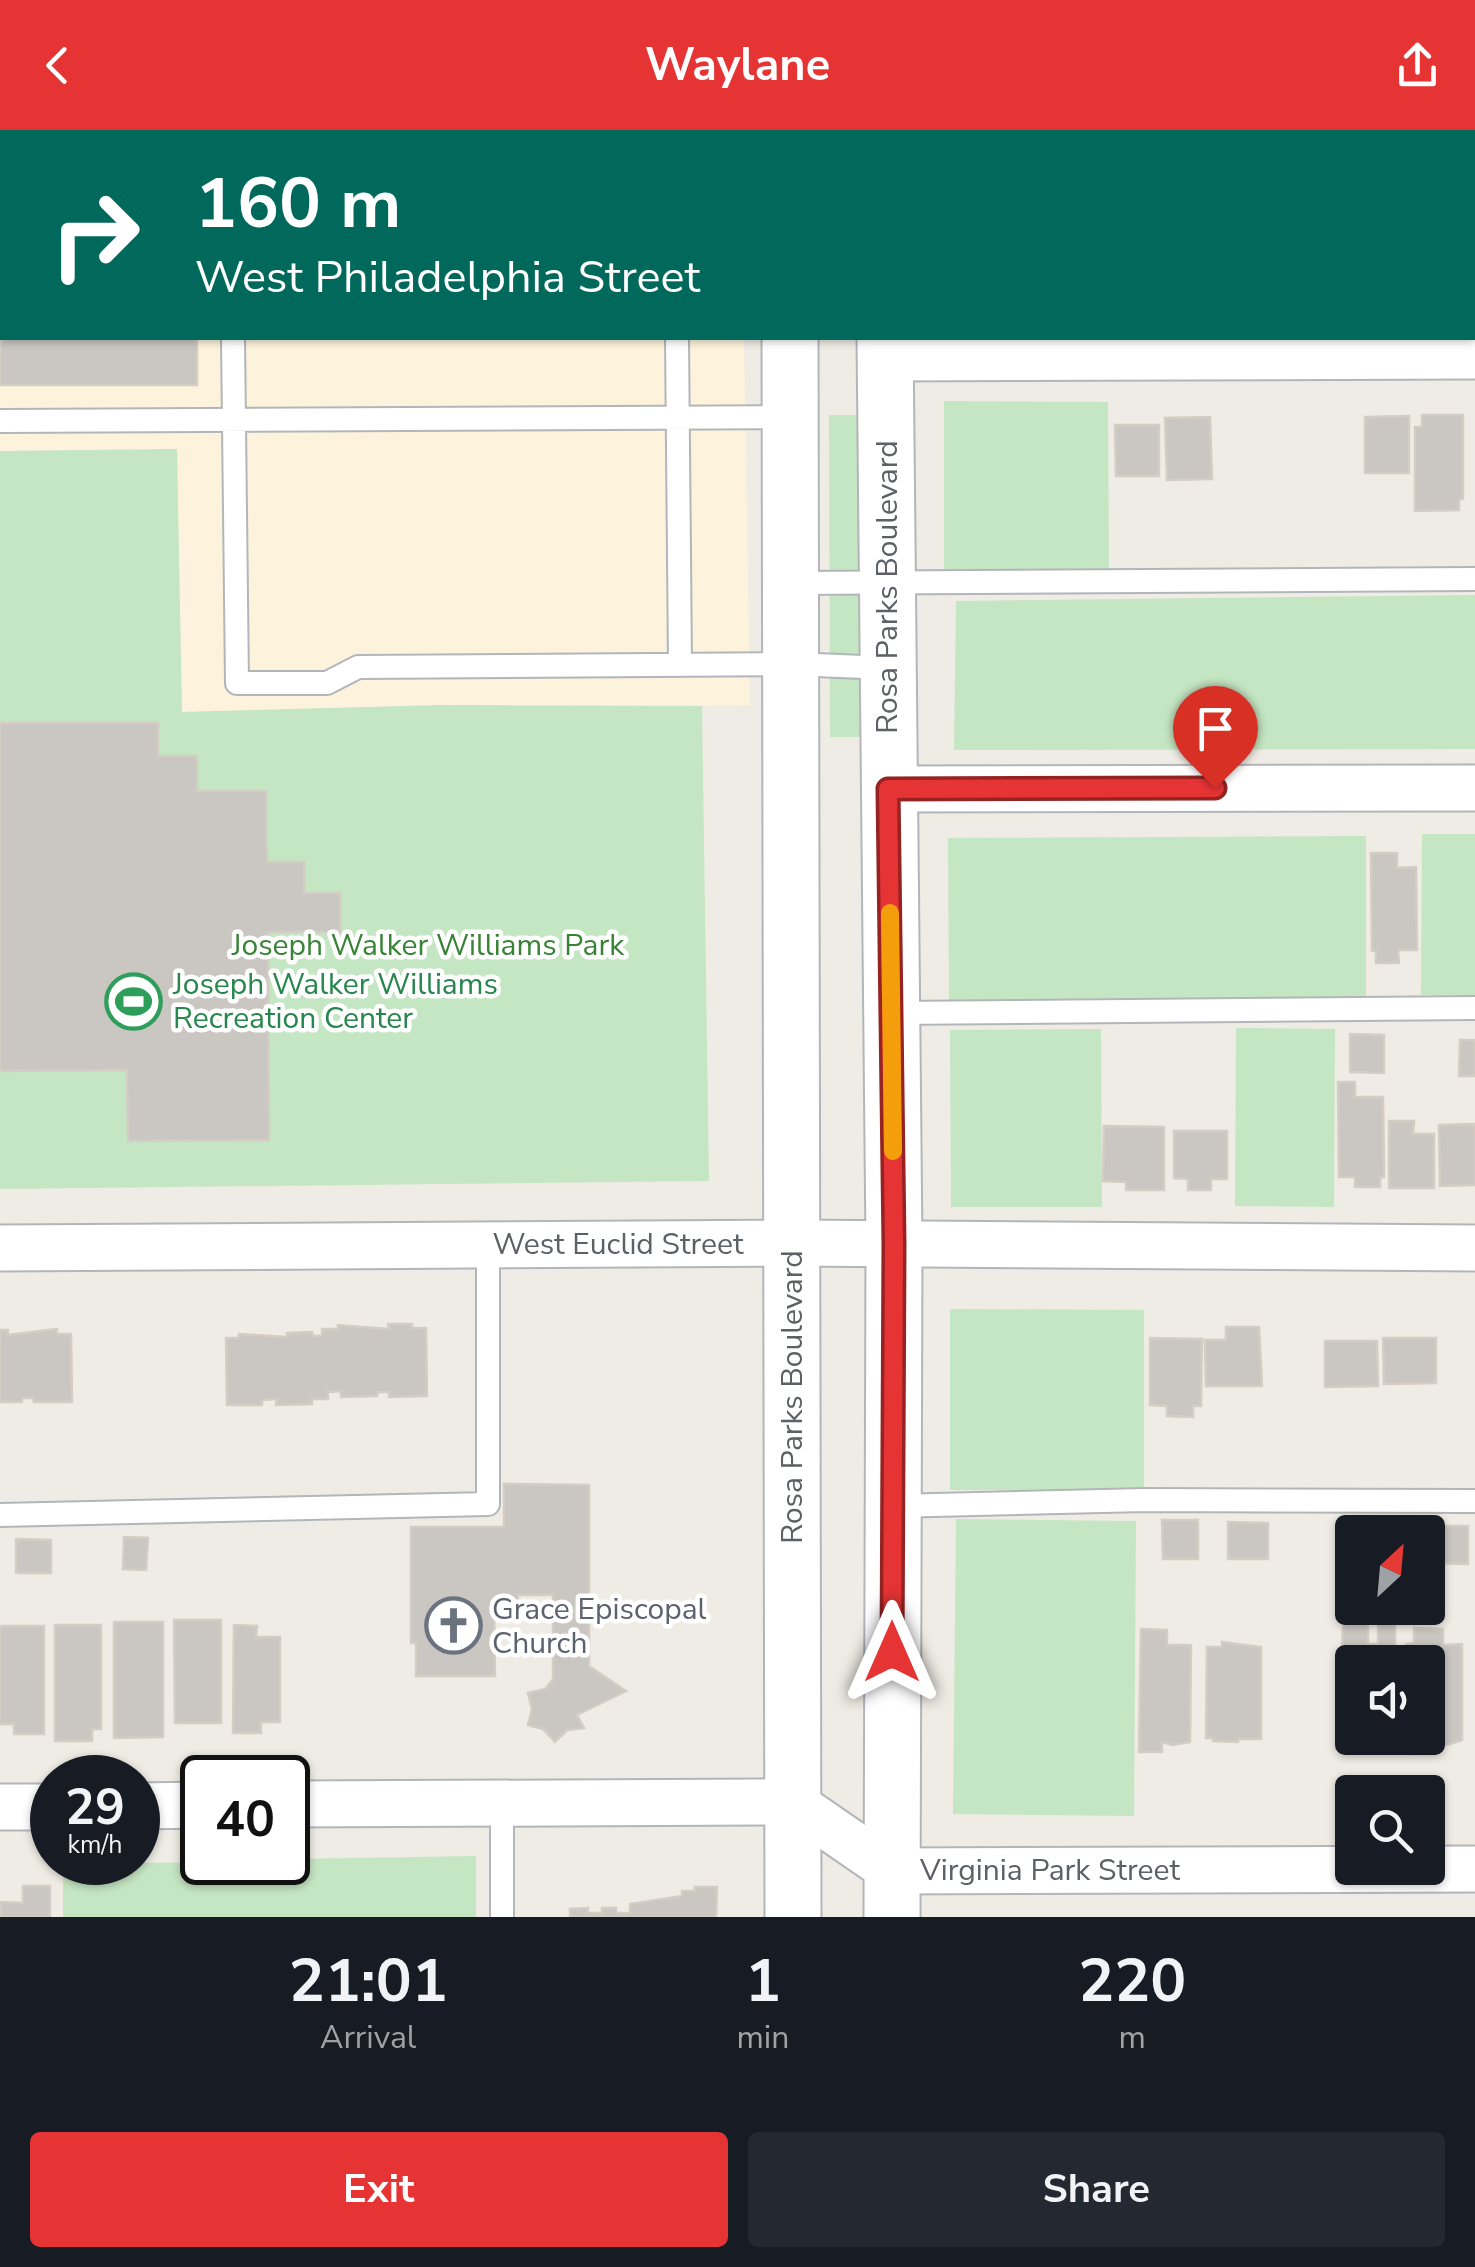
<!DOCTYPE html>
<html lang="en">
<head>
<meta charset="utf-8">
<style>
  body { margin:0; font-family:"Nunito Sans",sans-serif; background:#242831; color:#f1f3f6; height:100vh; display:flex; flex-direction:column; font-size:38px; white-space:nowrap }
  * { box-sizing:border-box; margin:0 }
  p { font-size:32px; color:#9ea1a6 }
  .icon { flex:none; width:55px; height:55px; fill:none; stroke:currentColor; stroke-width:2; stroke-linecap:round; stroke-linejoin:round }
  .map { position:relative; height:1787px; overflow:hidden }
  .details { display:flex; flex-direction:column; background:#171b24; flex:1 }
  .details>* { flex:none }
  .guide { position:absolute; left:0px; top:0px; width:1475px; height:210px; box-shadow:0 2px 8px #0004; background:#00695c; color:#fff; overflow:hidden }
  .needle { width:65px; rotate:26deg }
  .tools { position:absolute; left:1335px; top:1385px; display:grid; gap:20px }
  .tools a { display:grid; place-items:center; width:110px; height:110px; border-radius:10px; background:#171b24; box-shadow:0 2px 8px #0004; font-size:50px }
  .speed { position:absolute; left:30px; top:1625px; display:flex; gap:20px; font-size:50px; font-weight:700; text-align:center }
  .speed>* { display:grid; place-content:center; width:130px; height:130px; border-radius:50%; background:#171b24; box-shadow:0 2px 8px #0004; line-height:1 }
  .speed small { font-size:25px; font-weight:400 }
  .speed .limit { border:5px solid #111; border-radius:15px; background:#fff; color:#111 }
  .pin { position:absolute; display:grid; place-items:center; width:85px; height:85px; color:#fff; margin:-102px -42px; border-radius:50% 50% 50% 0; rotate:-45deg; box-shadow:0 0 10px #0007 }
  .pin .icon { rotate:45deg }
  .me { position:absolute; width:110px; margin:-55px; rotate:0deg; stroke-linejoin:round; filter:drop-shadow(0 0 8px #0008) }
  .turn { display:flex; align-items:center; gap:35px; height:210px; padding:0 30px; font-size:45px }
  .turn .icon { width:130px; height:130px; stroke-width:2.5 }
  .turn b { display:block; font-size:70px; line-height:85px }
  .eta { display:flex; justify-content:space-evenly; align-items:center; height:170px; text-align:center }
  .eta b { font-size:60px; font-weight:700; line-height:70px }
  .cta { display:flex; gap:20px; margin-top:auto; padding:20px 30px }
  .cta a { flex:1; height:115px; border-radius:10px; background:#e63435; color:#fff; font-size:40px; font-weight:700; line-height:115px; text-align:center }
  .cta a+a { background:#242831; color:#f1f3f6 }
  header { display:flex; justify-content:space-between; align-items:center; height:130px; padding:0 30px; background:#e63435; color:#fff; font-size:45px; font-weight:700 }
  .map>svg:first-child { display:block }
  .commercial { fill:#fdf3dc }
  .green { fill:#c5e6c2 }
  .building { fill:#cac7c2; stroke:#d4cdc3; stroke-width:2.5 }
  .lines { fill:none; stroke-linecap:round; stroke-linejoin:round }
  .service-casing { stroke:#b2b6ba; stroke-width:26 }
  .minor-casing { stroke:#b2b6ba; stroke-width:49 }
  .tertiary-casing { stroke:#b2b6ba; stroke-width:59 }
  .service { stroke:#fff; stroke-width:22 }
  .minor { stroke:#fff; stroke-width:45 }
  .tertiary { stroke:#fff; stroke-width:55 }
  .route-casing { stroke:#962222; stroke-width:25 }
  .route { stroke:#e63435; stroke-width:18 }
  .slow { stroke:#f59e0b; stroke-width:18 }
  .labels { text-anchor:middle; stroke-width:9; stroke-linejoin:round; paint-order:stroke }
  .street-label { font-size:30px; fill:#5d6165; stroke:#fff }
  .park-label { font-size:30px; fill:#398336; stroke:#fff }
  .leisure-label { font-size:30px; fill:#27864d; stroke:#fff; text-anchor:start }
  .worship-label { font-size:30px; fill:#5b616d; stroke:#fff; text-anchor:start }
</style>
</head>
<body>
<header><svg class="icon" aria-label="back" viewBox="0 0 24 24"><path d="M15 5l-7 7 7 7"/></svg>Waylane<svg class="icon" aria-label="share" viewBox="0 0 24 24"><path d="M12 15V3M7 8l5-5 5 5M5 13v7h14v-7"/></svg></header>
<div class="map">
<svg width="1475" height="1787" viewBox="0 0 1475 1787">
  <rect width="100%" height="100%" fill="#efece5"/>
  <path class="commercial" d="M0,0h741l-739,2v206h742l6,367 -569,7 -4,-263 -177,2z"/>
  <path class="green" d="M944,271l164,1 1,167h-165z
    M829,285h32v322h-31z
    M177,319l5,263 258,-7 262,1 7,475 -709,8v-738z
    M1475,465v154l-521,1 2,-149z
    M1422,704h53v161h-54z
    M1366,706v162l-417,3 -1,-163z
    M1236,898l99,1 -1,178 -99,-1z
    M1101,899l1,178h-151l-1,-177z
    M950,1179l194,1v180h-194z
    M956,1389l180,2 -2,295 -181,-2z
    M476,1726v61h-413v-54l225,-1v-3z"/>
  <path class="building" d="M0,0h197l-195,2v206h195v47h-197z
    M1422,285h41v84h-4v11l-44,1v-84h7z
    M1409,286v57h-44v-56z
    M1210,287l2,62 -45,1 -2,-62z
    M1115,295h44v51h-43z
    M0,593h158v33h39v35h69l1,71h37v31h36v39h-72l1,208 -141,1 -1,-71 -127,1z
    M1371,723h26v15l19,-1 1,83h-19l1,13h-23v-12h-4z
    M1350,904l34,1v38l-34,-1z
    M1460,910h15v36h-16z
    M1338,952h17v15h28l1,80h-4v10h-25v-10h-16z
    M1389,991h25l-1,13h21v54h-45z
    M1475,994v61l-35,1 -1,-61z
    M1104,996l60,1v63h-38v-8l-23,-1z
    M1174,1001h53v48h-16v11h-23v-11l-14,-1z
    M388,1194h24v4h14l1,68 -38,1v-5h-11l-1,4 -36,1v-6l-13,1v7h-16v5l-36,1 1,-6 -15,1v5h-35l-1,-67h13v-4l48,3v-4l25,-1 1,4h9v-7h16v-4l51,4z
    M1226,1197h33l3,59h-56l-1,-46h21z
    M57,1199v5h14l1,68h-38l-1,-4h-11v4h-22v-72h8v5z
    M1150,1208l52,1 -1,67h-8v11l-26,-1v-10l-17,-1z
    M1383,1208h53v45l-52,1z
    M1325,1211h52l1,45 -53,1z
    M504,1354l85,1v181l37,25 -49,24 7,13 -17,2 -12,12 -12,-13 -15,-4 4,-16 -4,-16 17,-4 8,-10v-84h-35v14h-24l1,67h-79v-33h-5v-116h93z
    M1162,1390h36v39h-35z
    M1228,1392l40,1v36h-40z
    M1429,1396h39v38l-39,-1z
    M124,1407l24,1 -2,32 -23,-1z
    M16,1409l35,1v33h-35z
    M174,1490h47v103h-46z
    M114,1492h49v115l-49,1z
    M1378,1493h17v39h-43v76h43v15l-48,-3v-10l-7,-1 3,-115h25v20h10z
    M55,1495h46v104h-9v12h-37z
    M234,1495l23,1 -1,11h24v85h-19v11h-28z
    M0,1496h44v108h-30v-10h-14z
    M1414,1498l29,1v16l19,-1v96l-15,5 -17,-5 1,14h-21l-1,-14h-3l22,-2v-76h-22v-18l8,-1z
    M1141,1499l26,1v15h24l-1,97 -17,3 -11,-3v10h-23z
    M1222,1512l39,5v92h-23v3l-25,-1v-3h-7l1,-91h15z
    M23,1756h27v31h-49v-15l22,1z
    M695,1757h22l-1,30h-146v-8l18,-1 -1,5h15v-5h14v5h14v-9l52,-8v-5h13z"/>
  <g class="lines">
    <defs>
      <path id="service" d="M230,0l1,2
        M675,0v2
        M1472,5h3
        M233,208l4,345h90l31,-16 434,-3 95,4
        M677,208l3,327
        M0,291l791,-4
        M792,453l683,-4
        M891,883l584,-5
        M893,1376l253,-6 329,1
        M0,1385l488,-11v-259
        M502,1673v114"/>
      <path id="minor" d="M885,228l590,-2
        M888,659l587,-1
        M0,1118l792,-5 683,5
        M288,1674l504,-2 100,69 583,-2
        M138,1676l64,-1
        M0,1677h52"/>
      <path id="tertiary" d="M789,0v2
        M885,0v2
        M790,208l3,1579
        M885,208l9,906 -2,673"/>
    </defs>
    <use href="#service" class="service-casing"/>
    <use href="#minor" class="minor-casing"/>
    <use href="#tertiary" class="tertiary-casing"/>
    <use href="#service" class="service"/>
    <use href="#minor" class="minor"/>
    <use href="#tertiary" class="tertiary"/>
  </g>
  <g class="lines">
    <defs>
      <path id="route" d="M892,1522l2,-408 -6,-455 327,-1"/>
    </defs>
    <use href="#route" class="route-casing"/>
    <use href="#route" class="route"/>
    <path class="slow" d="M890,783l3,238"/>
  </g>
  <defs>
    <symbol id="stadium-ring" viewBox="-11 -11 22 22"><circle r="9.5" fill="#fff" stroke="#2e9e5b" stroke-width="1.5"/><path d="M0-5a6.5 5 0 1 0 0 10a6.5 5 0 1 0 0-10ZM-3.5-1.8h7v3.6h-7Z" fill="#2e9e5b"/></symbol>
    <symbol id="church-ring" viewBox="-11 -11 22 22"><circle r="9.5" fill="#fff" stroke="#6b7280" stroke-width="1.5"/><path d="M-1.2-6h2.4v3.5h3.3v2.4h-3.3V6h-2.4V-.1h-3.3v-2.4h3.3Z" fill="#6b7280"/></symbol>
  </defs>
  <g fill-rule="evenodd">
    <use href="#stadium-ring" x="102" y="840" width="63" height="63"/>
    <use href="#church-ring" x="422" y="1464" width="63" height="63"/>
  </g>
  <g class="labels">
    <g class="street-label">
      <text transform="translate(887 457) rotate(-90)" y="10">Rosa Parks Boulevard</text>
      <text x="618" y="1124">West Euclid Street</text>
      <text transform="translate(792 1267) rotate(-90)" y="10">Rosa Parks Boulevard</text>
      <text x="1050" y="1750">Virginia Park Street</text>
    </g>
    <g class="park-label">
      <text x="428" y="825">Joseph Walker Williams Park</text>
    </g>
    <g class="leisure-label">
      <text x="173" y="864">Joseph Walker Williams<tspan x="173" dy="34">Recreation Center</tspan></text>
    </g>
    <g class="worship-label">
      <text x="492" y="1489">Grace Episcopal<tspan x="492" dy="34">Church</tspan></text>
    </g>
  </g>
</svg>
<div class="tools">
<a><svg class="needle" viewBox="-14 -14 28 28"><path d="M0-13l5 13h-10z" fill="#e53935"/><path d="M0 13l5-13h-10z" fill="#9ea1a6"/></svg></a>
<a><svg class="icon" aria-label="sound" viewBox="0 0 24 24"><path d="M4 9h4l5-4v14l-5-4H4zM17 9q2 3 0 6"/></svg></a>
<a><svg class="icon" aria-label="search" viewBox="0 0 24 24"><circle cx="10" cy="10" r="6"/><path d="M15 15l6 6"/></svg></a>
</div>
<div class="speed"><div>29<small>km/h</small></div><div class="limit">40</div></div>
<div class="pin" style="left:1215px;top:658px;background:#d93025"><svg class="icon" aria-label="arrive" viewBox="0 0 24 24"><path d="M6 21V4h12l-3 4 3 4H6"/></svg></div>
<svg class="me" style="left:892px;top:1522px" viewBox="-20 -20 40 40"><path d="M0-17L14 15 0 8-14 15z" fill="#e63435" stroke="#fff" stroke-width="4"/></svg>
<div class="guide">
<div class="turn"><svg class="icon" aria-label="right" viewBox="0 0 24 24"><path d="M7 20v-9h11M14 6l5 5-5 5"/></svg><div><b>160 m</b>West Philadelphia Street</div></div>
</div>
</div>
<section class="details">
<div class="eta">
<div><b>21:01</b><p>Arrival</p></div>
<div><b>1</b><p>min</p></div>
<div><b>220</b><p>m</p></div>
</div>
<div class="cta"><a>Exit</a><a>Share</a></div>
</section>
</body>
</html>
